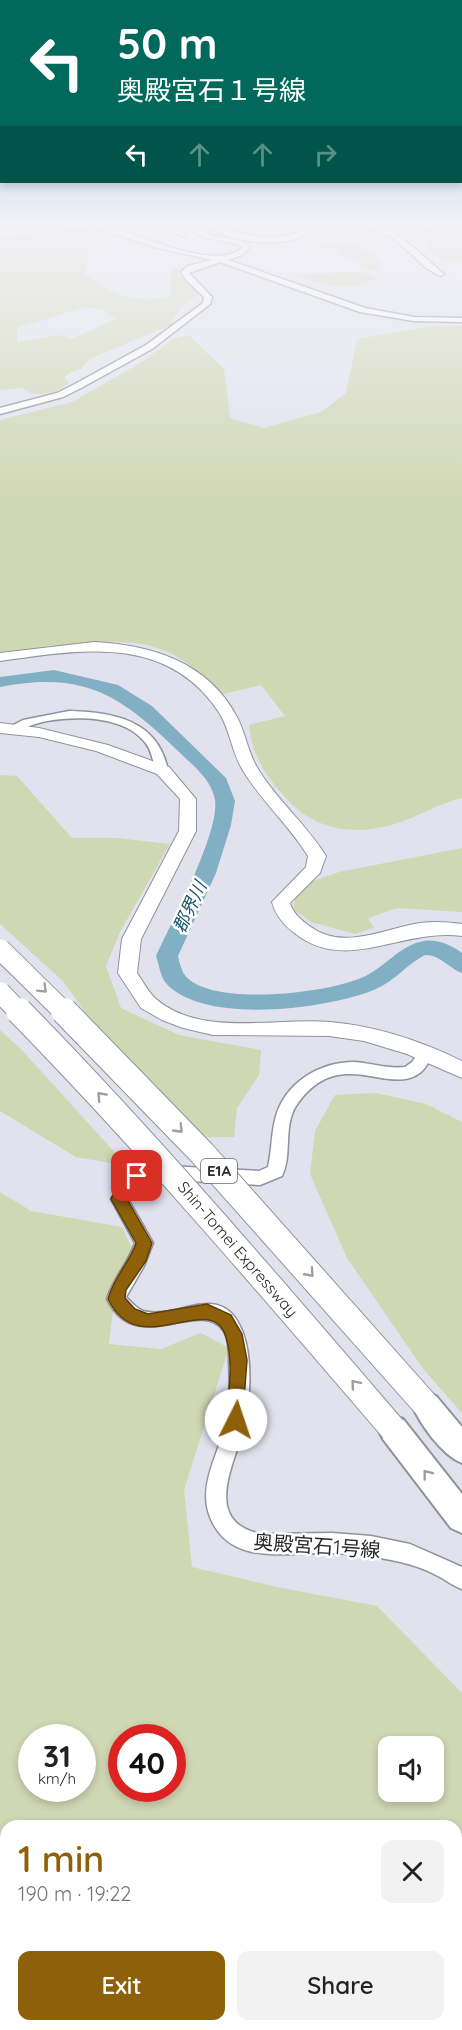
<!DOCTYPE html>
<html lang="en">
<head>
<meta charset="utf-8">
<style>
  body { margin:0; font-family:Quicksand,"Noto Sans JP",sans-serif; background:#f2f2f2; color:#222; height:100vh; display:flex; flex-direction:column; font-size:22px; white-space:nowrap }
  * { box-sizing:border-box; margin:0 }
  p { font-size:20px; color:#767676 }
  .icon { flex:none; width:33px; height:33px; fill:none; stroke:currentColor; stroke-width:2; stroke-linecap:round; stroke-linejoin:round }
  .map { position:relative; flex:1; overflow:hidden }
  .panel { position:absolute; left:0px; top:1820px; width:462px; height:212px; display:flex; flex-direction:column; background:#fff; border-radius:18px 18px 0 0; box-shadow:0 3px 9px #0003 }
  .panel>* { flex:none }
  .hud { position:absolute; left:0px; top:0px; width:462px; height:183px; box-shadow:0 3px 9px #0003; background:#00695c; color:#fff; overflow:hidden }
  .fabs { position:absolute; left:378px; top:1736px; display:grid; gap:12px }
  .fabs a { display:grid; place-items:center; width:66px; height:66px; border-radius:12px; background:#fff; box-shadow:0 3px 9px #0003; font-size:30px }
  .speed { position:absolute; left:18px; top:1724px; display:flex; gap:12px; font-size:30px; font-weight:700; text-align:center }
  .speed>* { display:grid; place-content:center; width:78px; height:78px; border-radius:50%; background:#fff; box-shadow:0 3px 9px #0003; line-height:1 }
  .speed small { font-size:15px; font-weight:400 }
  .speed .limit { border:9px solid #d22; background:#fff; color:#111 }
  .pin { position:absolute; display:grid; place-items:center; width:51px; height:51px; color:#fff; margin:-26px; border-radius:12px; box-shadow:0 3px 9px #0006 }
  .me { position:absolute; width:66px; margin:-33px; rotate:4deg; stroke-linejoin:round; filter:drop-shadow(0 0 4px #0008) }
  .turn { display:flex; align-items:center; gap:21px; height:126px; padding:0 18px; font-size:27px }
  .turn .icon { width:78px; height:78px; stroke-width:2.5 }
  .turn b { display:block; font-size:42px; line-height:51px }
  .lanes { display:flex; align-items:center; height:57px; padding:0 18px; background:#0003; justify-content:center; gap:30px; direction:ltr }
  .lanes .off { opacity:.35 }
  .round { display:grid; place-items:center; flex:none; width:63px; height:63px; border-radius:12px; background:#f2f2f2 }
  .headline { display:flex; align-items:center; justify-content:space-between; height:102px; padding:0 18px }
  h1 { font-size:36px; font-weight:600; line-height:45px; color:#8f600a }
  .action { display:flex; gap:12px; margin-top:auto; padding:12px 18px }
  .action a { flex:1; height:69px; border-radius:12px; background:#8f600a; color:#fff; font-size:24px; font-weight:600; line-height:69px; text-align:center }
  .action a+a { background:#f2f2f2; color:#222 }
  .map>svg:first-child { display:block }
  .green { fill:#d0d7b3; fill-rule:evenodd }
  .lines { fill:none; stroke-linecap:round; stroke-linejoin:round }
  .river { fill:#81b0c4; fill-rule:evenodd }
  .minor-casing { stroke:#90929d; stroke-width:3 }
  .major-casing { stroke:#90929d; stroke-width:2 }
  .highway-casing { stroke:#90929d; stroke-width:4 }
  .minor { fill:#fff; fill-rule:evenodd }
  .major { fill:#fff; fill-rule:evenodd }
  .highway { fill:#fff; fill-rule:evenodd }
  .highway-bridge-far1-casing { stroke:#90929d; stroke-width:22; stroke-linecap:butt }
  .highway-bridge-casing { stroke:#90929d; stroke-width:28; stroke-linecap:butt }
  .highway-bridge-far1 { stroke:#fff; stroke-width:20 }
  .highway-bridge { stroke:#fff; stroke-width:26 }
  .oneway { stroke:#9e9fa0 }
  .route { fill:#8f600a; stroke:#5d3e06; stroke-width:1.5 }
  .labels { text-anchor:middle; stroke-width:5; stroke-linejoin:round; paint-order:stroke }
  .shield { fill:#fff; stroke:#68696c; stroke-width:1.5 }
  .shield-label { font-size:15px; font-weight:bold; fill:#28292d }
  .street-label { font-size:16px; fill:#28292d; stroke:#fff }
  .water-label { font-size:18px; font-style:italic; fill:#17556a; stroke:#fff }
  .near-street-label { font-size:20px; fill:#28292d; stroke:#fff }
</style>
</head>
<body>
<div class="map">
<svg width="462" height="2030" viewBox="0 0 462 2030">
  <rect width="100%" height="100%" fill="#e1e2ee"/>
  <path class="green" d="M381,221l47,5 34,-5v41c-21,0 -30,-5 -38,-25h-16l-3,-8z
    M72,228l25,3 11,7 -21,14 1,9 -4,12c22,20 57,34 87,22v-26h9l-3,5 19,15 3,6c-13,6 -24,17 -28,30l-82,34 -8,10 -10,3 -7,5 5,6c-14,11 -32,16 -46,5l-23,2v-152zM86,307l17,3 13,9 -45,20 -13,-4 -41,7v-14z
    M348,242l27,13 6,8 -1,7 -19,-1 -4,-9 -19,-4 2,-7 -32,-4z
    M345,272l20,1 13,5c-29,16 -56,7 -85,-3z
    M432,326h30v472c-19,4 -37,15 -56,22 -44,17 -89,14 -121,-23 -21,-23 -32,-40 -36,-72l36,-9 -24,-31 -38,9c-16,-13 -33,-31 -51,-40 -48,-25 -120,-6 -172,0v-234l72,-18 68,-39 35,-25 14,-3 35,34 6,49 34,10 57,-16 25,-19 11,-54z
    M0,775l17,1 55,62h45l53,6 -50,88 -14,34 15,42 58,27 82,15 -2,25 -22,33 -3,29h-28l-114,-115 -29,-41 -63,-57z
    M462,848v64l-65,-4 -29,10 6,10 -19,6 -44,-12 -18,-13 3,-13 17,-15 26,-9z
    M0,1030l21,19 106,117 -51,-9 -76,-46z
    M376,1093l50,11 36,18v291l-38,-43 -77,-112 -37,-84 5,-43 20,-36z
    M0,1192l31,19 91,16 16,34 -24,42 -5,41 52,5 40,-16 28,15 -45,142 8,77 85,20 100,19 85,87v337h-462zM32,1737h50v51h-50zM122,1737h50v51h-50zM388,1746h46v45h-46zM6,1826h450v199h-450z"/>
  <g class="lines">
    <path class="river" d="M54,670l64,15 34,21 74,72 9,23 -4,24 -15,48 -38,83c1,5 3,13 6,18 24,34 143,19 177,4 23,-9 38,-33 63,-37 13,-2 27,4 38,12v20c-14,-5 -21,-18 -37,-18 -18,9 -30,26 -49,34 -46,20 -175,37 -211,-7 -5,-7 -6,-18 -9,-26 15,-32 64,-124 59,-156 -4,-22 -23,-35 -38,-50 -58,-56 -94,-79 -177,-63v-10z"/>
    <defs>
      <path id="minor" d="M0,221c30,0 64,-4 93,1 33,6 122,53 150,25l-6,-3 -34,-7 -31,-16c14,0 23,10 37,14 14,4 29,2 41,12l-8,8 -14,5 137,48 49,9 48,1v4l-48,-1 -54,-9 -140,-50 -31,11 23,24 -2,7 -58,45 -71,39 -18,9 -63,17v-6l57,-15 18,-9 71,-39 57,-42 1,-6 -18,-17 -5,-8 7,-6 24,-6 -58,-13 -63,-21 -91,-2z
        M148,221h9l30,14 -5,1z
        M198,221c9,0 16,6 24,6 13,1 27,-6 40,-6l-34,9c25,8 48,10 73,2l-20,-11h9l20,11c-31,20 -83,9 -112,-11z
        M354,221c38,0 63,31 90,53l-4,2 -14,-8 -32,-30z
        M69,711c44,1 90,9 99,60l-6,4 -4,-1c-6,-11 -5,-24 -15,-34 -22,-24 -66,-24 -96,-19 -13,2 -23,8 -35,12l-6,-4 17,-9z
        M426,1047l5,2 3,4c-4,6 -8,15 -13,19 -32,26 -80,-28 -123,31 -16,21 -5,51 -16,73l-22,9 -109,-6 -13,7 -10,13 25,44 -9,23 -18,31c5,5 10,11 17,14 36,10 79,-34 100,22 9,25 7,60 3,86 -7,38 -49,103 16,115l70,-1 39,3 39,8 52,23v22c-9,-3 -16,-9 -24,-13 -14,-8 -31,-13 -47,-16 -23,-5 -46,-7 -68,-7 -41,0 -94,12 -113,-36 -13,-33 10,-64 16,-96 4,-20 4,-40 3,-60 0,-9 0,-23 -6,-31 -24,-33 -87,29 -116,-31 6,-21 21,-35 28,-56l-24,-44 15,-23 25,-11 108,6 9,-4c4,-17 3,-34 8,-51 10,-34 44,-54 78,-54 17,1 34,7 51,5l7,-5 9,-13z"/>
      <path id="major" d="M94,642c58,3 114,20 143,75 9,17 11,36 21,52 19,31 48,55 68,87l-6,17 -30,30c3,10 10,16 18,22 35,27 73,4 112,-2 14,-2 27,-1 42,1v12c-62,-8 -116,39 -169,-4 -10,-8 -18,-18 -21,-30l34,-35 2,-11c-19,-31 -47,-55 -66,-87 -10,-17 -12,-38 -22,-55 -52,-81 -139,-64 -220,-53v-8z
        M0,723l39,5 69,17 61,22 27,32v32l-55,108 -4,34c6,8 11,19 19,26 46,39 120,18 174,23 46,4 91,19 132,39v17l-55,-24 -43,-13 -35,-5 -116,-1 -30,-7 -21,-8 -21,-12 -23,-35 4,-34 57,-108 1,-32 -23,-25 -61,-23 -57,-14 -39,-4z"/>
      <path id="highway" d="M426,1392l10,4 26,31v36c-20,-8 -42,-39 -50,-58l4,-9z
        M393,1416l10,3 59,75v39l-11,-5 -68,-89 -5,-10 5,-10z"/>
    </defs>
    <use href="#minor" class="minor-casing"/>
    <use href="#major" class="major-casing"/>
    <use href="#highway" class="highway-casing"/>
    <use href="#minor" class="minor"/>
    <use href="#major" class="major"/>
    <use href="#highway" class="highway"/>
    <defs>
      <path id="highway-bridge-far1" d="M0,949l65,64
        M0,992l20,21"/>
      <path id="highway-bridge" d="M19,1011c131,134 252,276 374,418
        M64,1011l138,142 224,252"/>
    </defs>
    <use href="#highway-bridge-far1" class="highway-bridge-far1-casing"/>
    <use href="#highway-bridge" class="highway-bridge-casing"/>
    <use href="#highway-bridge-far1" class="highway-bridge-far1"/>
    <use href="#highway-bridge" class="highway-bridge"/>
  </g>
  <defs><path id="oneway-chevron" d="M-2-3.5L2.5 0L-2 3.5" fill="none" stroke-width="1.6" stroke-linecap="round" stroke-linejoin="round" transform="scale(1.5)"/></defs>
  <g class="oneway">
    <use href="#oneway-chevron" transform="translate(43 989) rotate(45)"/>
    <use href="#oneway-chevron" transform="translate(101 1096) rotate(-133)"/>
    <use href="#oneway-chevron" transform="translate(179 1129) rotate(46)"/>
    <use href="#oneway-chevron" transform="translate(310 1273) rotate(48)"/>
    <use href="#oneway-chevron" transform="translate(355 1384) rotate(-130)"/>
    <use href="#oneway-chevron" transform="translate(427 1474) rotate(-128)"/>
  </g>
  <linearGradient id="sky" x2="0" y2="1"><stop stop-color="#7fb2da"/><stop offset="0.44" stop-color="#f2f2f7"/><stop offset="1" stop-color="#f2f2f7" stop-opacity="0"/></linearGradient>
  <rect width="462" height="505" fill="url(#sky)"/>
  <path class="route" d="M137,1170l8,6 -14,14 -4,9 25,44 -6,18 -20,29 -1,8 10,11 13,5 59,-10 24,11 11,19 5,26 -5,66 -6,3 -7,-3 -2,-6c1,-27 7,-56 -1,-83 -15,-49 -87,27 -118,-38 5,-21 21,-35 28,-56l-25,-44 8,-17z"/>
  <g class="labels">
    <rect class="shield" x="201" y="1159" width="36" height="24" rx="4.5"/>
    <g class="shield-label">
      <text x="219" y="1176">E1A</text>
    </g>
    <g class="street-label">
      <text transform="translate(238 1249) rotate(49)" y="6">Shin-Tomei Expressway</text>
    </g>
    <g class="water-label">
      <text transform="translate(190 907) rotate(-65)" y="6">郡界川</text>
    </g>
    <g class="near-street-label">
      <text transform="translate(317 1546) rotate(4)" y="7">奥殿宮石1号線</text>
    </g>
  </g>
</svg>
<div class="fabs">
<a><svg class="icon" aria-label="sound" viewBox="0 0 24 24"><path d="M4 9h4l5-4v14l-5-4H4zM17 9q2 3 0 6"/></svg></a>
</div>
<div class="speed"><div>31<small>km/h</small></div><div class="limit">40</div></div>
<div class="pin" style="left:137px;top:1176px;background:#d93025"><svg class="icon" aria-label="arrive" viewBox="0 0 24 24"><path d="M6 21V4h12l-3 4 3 4H6"/></svg></div>
<svg class="me" style="left:236px;top:1420px" viewBox="-20 -20 40 40"><circle r="19" fill="#fff"/><path d="M0-13L10 11 0 6-10 11z" fill="#8f600a"/></svg>
<div class="hud">
<div class="turn"><svg class="icon" aria-label="left" viewBox="0 0 24 24"><path d="M17 20v-9H6M10 6l-5 5 5 5"/></svg><div><b>50 m</b>奥殿宮石１号線</div></div>
<div class="lanes"><svg class="icon" aria-label="left" viewBox="0 0 24 24"><path d="M17 20v-9H6M10 6l-5 5 5 5"/></svg><svg class="icon off" aria-label="ahead" viewBox="0 0 24 24"><path d="M12 20V5M6 11l6-6 6 6"/></svg><svg class="icon off" aria-label="ahead" viewBox="0 0 24 24"><path d="M12 20V5M6 11l6-6 6 6"/></svg><svg class="icon off" aria-label="right" viewBox="0 0 24 24"><path d="M7 20v-9h11M14 6l5 5-5 5"/></svg></div>
</div>
<section class="panel">
<div class="headline"><div><h1>1 min</h1><p>190 m · 19:22</p></div><a class="round"><svg class="icon" aria-label="close" viewBox="0 0 24 24"><path d="M6 6l12 12M18 6L6 18"/></svg></a></div>
<div class="action"><a>Exit</a><a>Share</a></div>
</section>
</div>
</body>
</html>
